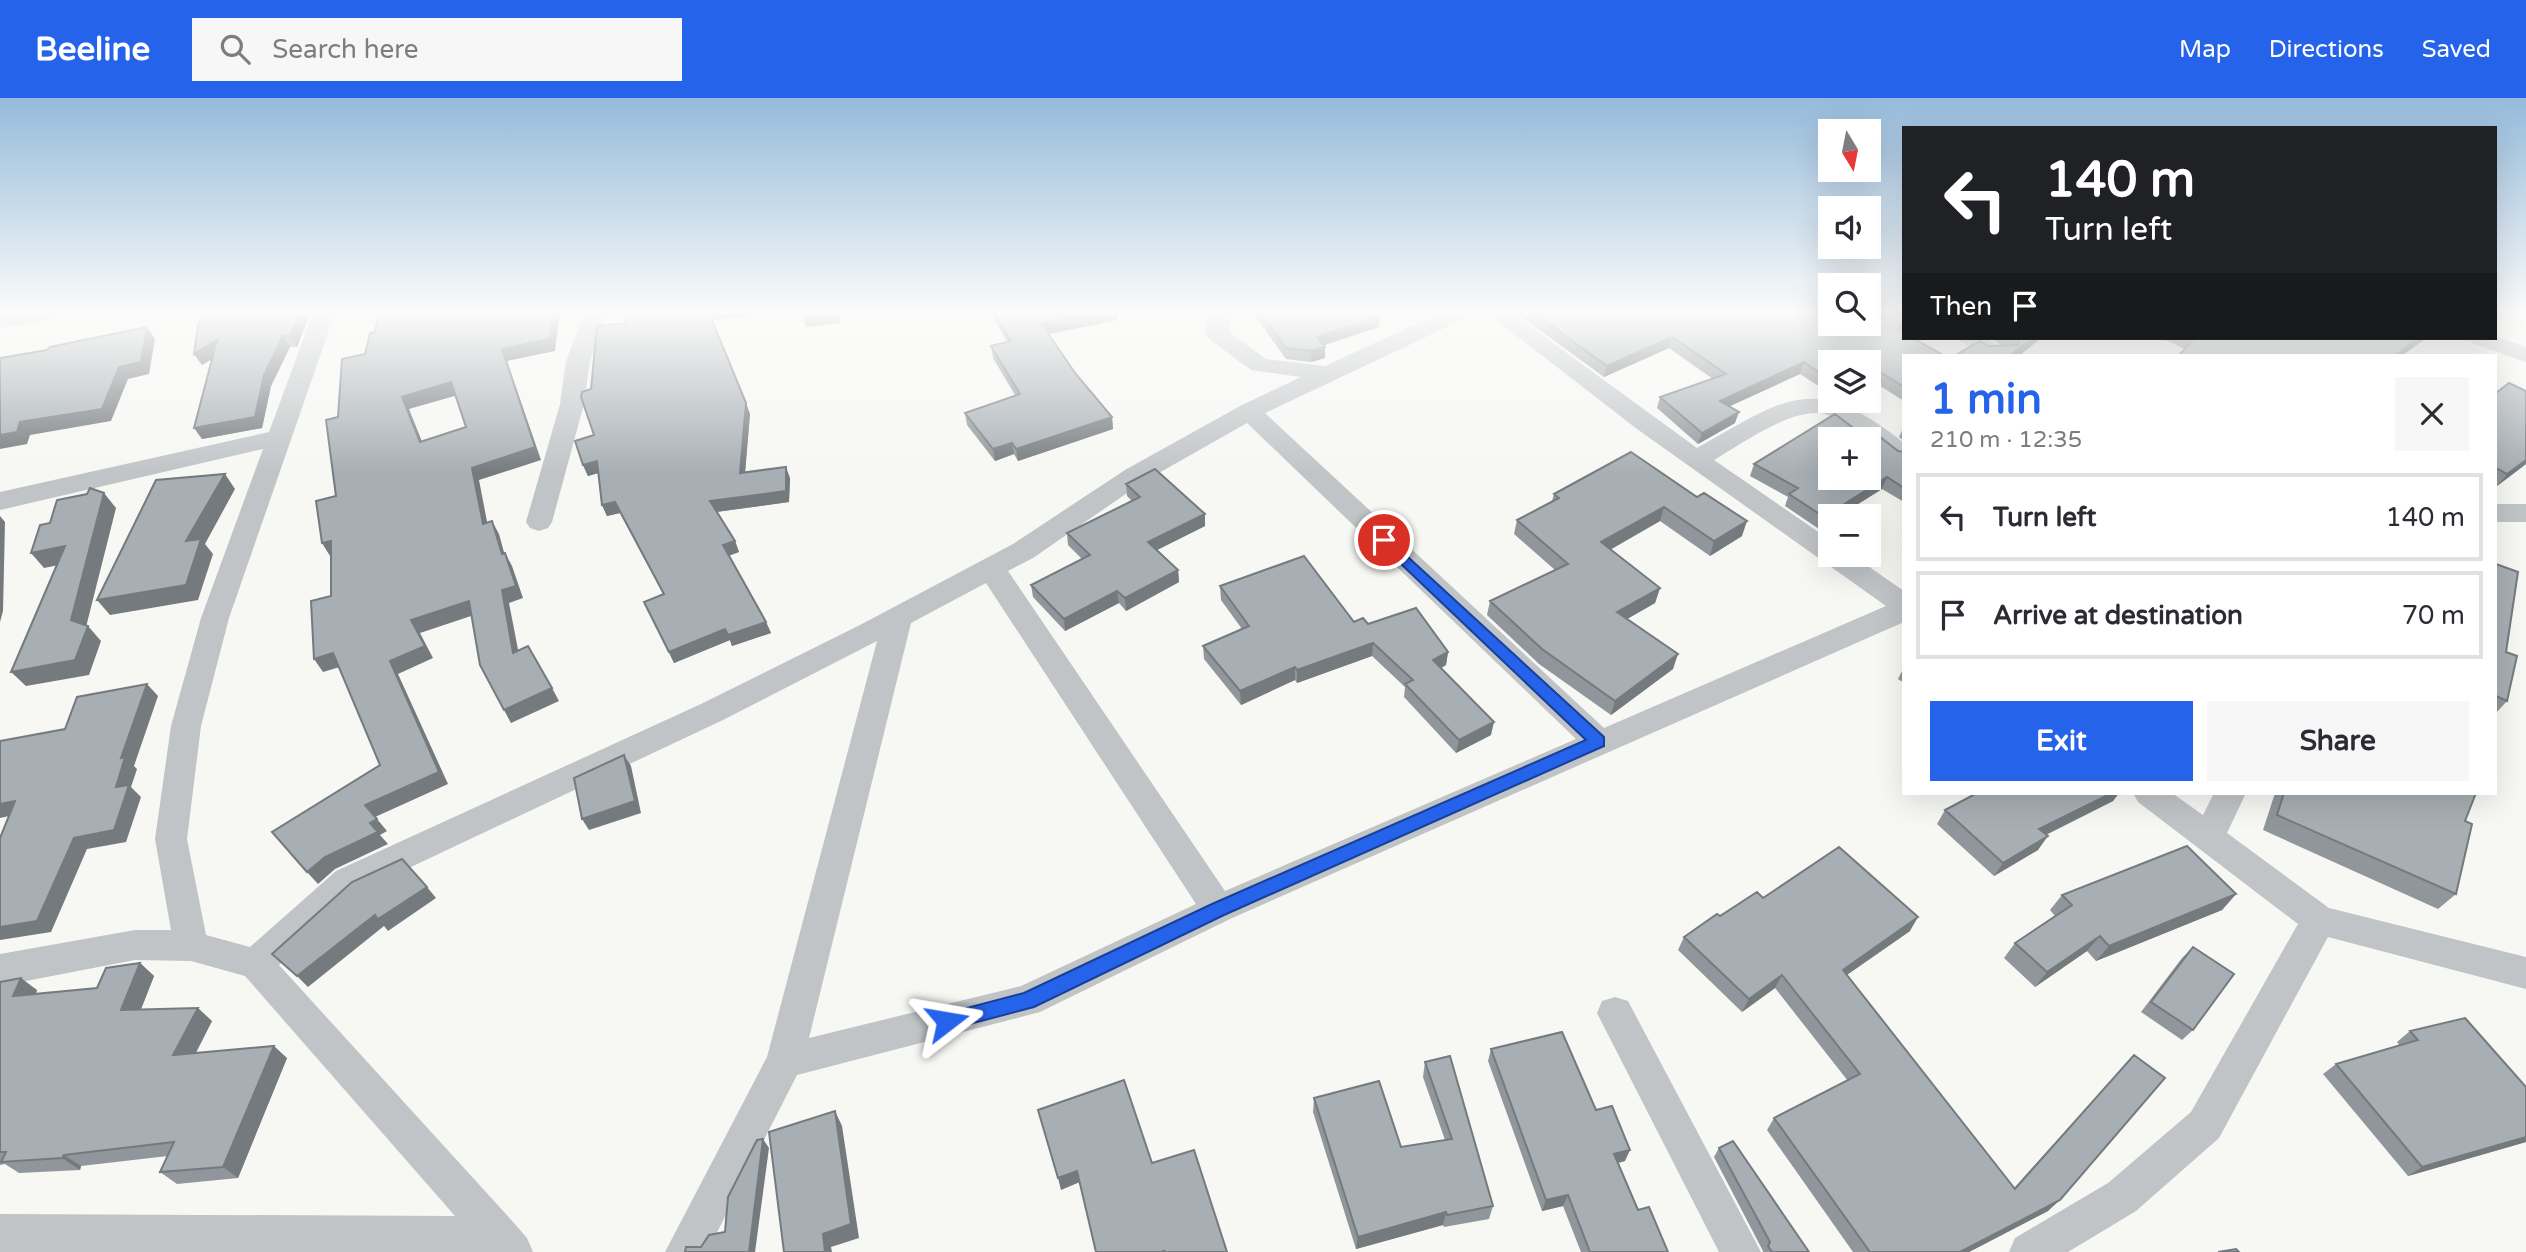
<!DOCTYPE html>
<html lang="en">
<head>
<meta charset="utf-8">
<style>
  body { margin:0; font-family:"Varela Round",sans-serif; background:#f7f7f7; color:#2b2b33; height:100vh; display:flex; flex-direction:column; font-size:26px; white-space:nowrap }
  * { box-sizing:border-box; margin:0 }
  p { font-size:23px; color:#7c7c81 }
  .icon { flex:none; width:38px; height:38px; fill:none; stroke:currentColor; stroke-width:2; stroke-linecap:round; stroke-linejoin:round }
  .map { position:relative; flex:1; overflow:hidden }
  .sheet { position:absolute; left:1902px; top:256px; width:595px; height:441px; display:flex; flex-direction:column; background:#fff; border-radius:0px; box-shadow:0 7px 28px #0002 }
  .sheet>* { flex:none }
  .hud { position:absolute; left:1902px; top:28px; width:595px; height:214px; border-radius:0px; box-shadow:0 7px 28px #0002; background:#202124; color:#fff; overflow:hidden }
  .needle { width:46px; rotate:170deg }
  .fabs { position:absolute; left:1818px; top:21px; display:grid; gap:14px }
  .fabs a { display:grid; place-items:center; width:63px; height:63px; border-radius:0px; background:#fff; box-shadow:0 7px 28px #0002; font-size:35px }
  .pin { position:absolute; display:grid; place-items:center; width:60px; height:60px; color:#fff; margin:-30px; border:4px solid #fff; border-radius:50%; box-shadow:0 2px 7px #0007 }
  .me { position:absolute; width:77px; margin:-38px; rotate:76deg; stroke-linejoin:round; filter:drop-shadow(0 0 5px #0008) }
  .turn { display:flex; align-items:center; gap:24px; height:147px; padding:0 28px; font-size:32px }
  .turn .icon { width:91px; height:91px; stroke-width:2.5 }
  .turn b { display:block; font-size:49px; line-height:60px }
  .then { display:flex; align-items:center; height:66px; padding:0 28px; background:#0003; gap:14px; font-size:26px }
  .round { display:grid; place-items:center; flex:none; width:74px; height:74px; border-radius:0px; background:#f7f7f7 }
  .headline { display:flex; align-items:center; justify-content:space-between; height:119px; padding:0 28px }
  h1 { font-size:42px; font-weight:700; line-height:52px; color:#2563eb }
  .primary-button { display:flex; gap:14px; margin-top:auto; padding:14px 28px }
  .primary-button a { flex:1; height:80px; border-radius:0px; background:#2563eb; color:#fff; font-size:28px; font-weight:700; line-height:80px; text-align:center }
  .primary-button a+a { background:#f7f7f7; color:#2b2b33 }
  ul { padding:0; list-style:none }
  li { display:flex; align-items:center; gap:21px; height:88px; margin:0 14px 10px; padding:0 14px; border:4px solid #e1e1e2; border-radius:0px }
  li div { flex:1 }
  li b { display:block; font-size:26px }
  li em { font-style:normal }
  header { display:flex; align-items:center; gap:42px; box-sizing:border-box; height:98px; padding:0 35px; background:#2563eb; color:#fff }
  header strong { font-size:33px }
  nav { display:flex; gap:38px; margin-inline-start:auto; font-size:24px }
  .search { width:490px; height:63px; background:#f7f7f7; display:flex; align-items:center; gap:18px; box-sizing:border-box; padding:0 24px; border-radius:0px; color:#7c7c81; font-size:26px }
  .map>svg:first-child { display:block }
  .lines { fill:none; stroke-linecap:round; stroke-linejoin:round }
  .minor { fill:#c0c4c7; fill-rule:evenodd }
  .wall { fill:#90969b }
  .shaded-wall { fill:#757a7e }
  .building { fill:#a7afb4; stroke:#757a7e; stroke-width:2; fill-rule:evenodd }
  .route { fill:#2563eb; stroke:#184099; stroke-width:2 }
</style>
</head>
<body>
<header>
<strong>Beeline</strong>
<div class="search"><svg class="icon" aria-label="search" viewBox="0 0 24 24"><circle cx="10" cy="10" r="6"/><path d="M15 15l6 6"/></svg>Search here</div>
<nav><a>Map</a><a>Directions</a><a>Saved</a></nav>
</header>
<div class="map">
<svg width="2526" height="1154" viewBox="0 0 2526 1154">
  <rect width="100%" height="100%" fill="#f7f7f4"/>
  <g class="lines">
    <path class="minor" d="M9,215h53l-11,7 -51,8v-14z
      M313,215h22l-106,305 -28,108 -14,113 19,96 44,12 86,-76 365,-167 159,-79 153,-81 112,-74 115,-64 61,-29 -50,-7 -42,-31 -4,-5 2,-21h22v19l37,27 59,7 115,-53h29l-3,5 -201,95 339,315 282,-122 -249,-177 -150,-116h25l185,135c92,-52 117,-76 207,-5v20l-9,-2c-21,-16 -41,-37 -67,-46 -31,-11 -87,29 -114,45l116,80v15h22l52,36v31l-674,297 -190,93 -243,63 -90,177h-42l102,-195 110,-416 -154,79 -363,171 -81,74 235,258 13,15 6,14h-533v-38l455,2 -210,-240 -54,-15 -56,-1 -135,26v-32l135,-24h36l-16,-91 16,-113 30,-108 62,-169 -263,61v-18l269,-60zM1247,325l329,316 -351,152 -217,-320 25,-13 110,-76zM986,485l210,321 -175,82 -212,52 102,-415z
      M584,215h22l-16,48 -6,43 -32,118 -4,6 -9,3 -9,-3 -4,-6 34,-118 6,-43z
      M2496,238l30,11v15l-54,-19 -4,-5z
      M1956,240h29l27,17h-29z
      M2496,406h30v18h-30z
      M2133,695h39l31,22 11,-22h32l-19,40 102,75 197,49v32l-198,-52 -109,201 -83,73 -68,41h-59l6,-14 93,-55 83,-71 107,-188 -160,-122z
      M1615,899l13,4 133,251h-42l-122,-239 5,-12z"/>
  </g>
  <path class="wall" d="M203,215h104l2,3 -12,31h-7l-19,39 -9,42 -60,11 10,-80 -10,6 -8,-11z
    M773,215l-61,7 38,94 -5,59 45,5 -1,24 -72,10 18,29 4,11 -10,4 37,66 5,11 -39,13 -2,-6 -56,23 -30,-61 19,-8 -43,-81 -13,3 -5,-11 -4,-32 -10,3 -5,-11 11,-30 -3,-46 6,-63z
    M991,215h126l1,7 -70,14 27,39 37,44 1,12 -95,32 -4,-7 -19,7 -28,-36 -2,-12 50,-18 -22,-37 -2,-12 16,-4z
    M1253,215h123l4,3 -1,11 -55,18 1,13 -14,4 -25,-3z
    M1516,215h314l74,42v46l-35,-22v-17h-39l-13,23 -17,-11 -70,32 5,17 -37,21 -41,-36 3,-11 53,-18 -44,-31 -65,29z
    M1996,240h45l-21,17 -32,-9h14l-7,-5z
    M2161,240h265l-23,17h-224l6,-6z
    M2526,293v73l-29,22 -1,-1v-92z
    M1904,328v15l-5,-4z
    M1871,343l27,10 6,1v50l-22,-13 -43,27h-9v6l-11,7 -34,-23 3,-9 -38,-21 4,-12z
    M1631,354l111,84 -32,20 -50,-35 -50,29 50,38 -5,15 -28,16 46,50 -62,46 -72,-51 -52,-49 3,-14 65,-31 -41,-36 3,-14 35,-19 2,-7z
    M1126,386l79,42 -48,24 21,20 1,12 -53,29 -7,-8 -54,28 -32,-34 -2,-12 51,-26 -14,-14 -1,-12 65,-32 -5,-5z
    M2496,466l10,88 1,49 -11,12z
    M1220,488l148,38 80,28 -2,13 -5,3 50,67 -35,18 -52,-56 1,-10 -33,-31 -75,27 -2,-3 -54,25 -37,-46 -1,-13 39,-17 -21,-29z
    M1904,569v16l-6,-4z
    M1977,695h142l-6,8 -67,34 -8,15 -44,26 -57,-52 8,-14z
    M2275,695h201l-11,28 -9,73 -18,15 -175,-79z
    M2236,796l-14,16 -126,51 -9,-10 -52,36 -31,-29 11,-15 40,-27 -5,-6 12,-15z
    M1763,800l147,33 -63,44 167,213 120,-133 -86,156 -79,41h-116l-86,-122 7,-12 74,-37 -73,-93 -33,24 -64,-62 6,-13 36,-21z
    M2193,849v83l-11,10 -41,-28 41,-54z
    M140,865l14,13 -13,33 71,12 -16,32 91,5 -49,120 -61,6 -17,-12 8,-16 -87,10 -1,4 -61,3 -14,-9 -5,1v-183l37,8 -1,4 61,-6z
    M2410,933l116,56v55l-118,34 -85,-102 13,-10 64,-18 -3,-4z
    M1491,951l105,61 29,51 -7,2 20,47 30,42h-87l-18,-46 -21,5 -54,-150z
    M1425,964l68,144 -4,13 -45,8 -1,-2 -87,24 -43,-137 1,-14 87,49 44,-7 -22,-63z
    M1719,1050l90,104h-46v-1l-49,-94z"/>
  <path class="shaded-wall" d="M299,215h8l2,3 -12,31 -7,-11z
    M553,215h7l-5,38 -48,10 34,99 -62,20 11,57 -7,-13 -11,-56 30,-119z
    M708,215h65l-62,7z
    M835,215h4l1,10 -34,4 -3,-10z
    M1097,215h20l1,7 -75,15 -2,-12z
    M1380,218l-1,11 -63,21 1,-11z
    M1904,226v9l-6,-5z
    M147,229l8,12 -6,35 -21,5 -17,42 -81,14 -3,9 -27,5v-14l119,-68z
    M283,238l7,11 -19,39 -9,42 -60,11 -8,-11 70,-53z
    M1672,239l-3,11 -65,29 3,-11z
    M2033,240h8l-21,17h-9z
    M2419,240h7l-23,17h-7z
    M217,242l8,11 -23,14 -8,-11z
    M1325,249v11l-14,4 1,-11z
    M1804,264l-4,12 -83,38 3,-11z
    M1830,272v9l-13,6 4,-11z
    M451,284l7,13 -49,14 18,45 -7,-12 -18,-45z
    M746,305l4,11 -6,70 -4,-11z
    M1739,314l-4,11 -37,21 4,-11z
    M1112,319l1,12 -95,32 -2,-12z
    M1012,345l2,11 -19,7 -2,-12z
    M2526,362v4l-29,22 10,-12z
    M597,363l5,11 -14,4 -5,-11z
    M786,369l4,11 -1,24 -74,10 -5,-11z
    M225,376l10,15 -30,55 8,10 -15,46 -88,15 -13,-15 89,-59z
    M1887,379l-5,12 -43,27h-9v6l-11,7 5,-12z
    M104,395l12,15 -32,127 -13,-15z
    M615,404l5,11 -13,3 -5,-11z
    M1664,409l-4,14 -63,36 4,-15z
    M1205,416v12l-56,28 -1,-12z
    M0,418l5,6 -2,89 -3,11z
    M492,423l7,13 9,33 -6,-13z
    M1747,423l-5,15 -32,20 4,-15z
    M331,443l9,12 -10,3 -8,-13z
    M735,443l4,11 -12,4 -4,-11z
    M65,448l13,15 -34,7 -13,-15z
    M505,455l7,13 11,32 -14,5 12,62 -8,-12 -11,-63z
    M1178,472l1,12 -53,29 -1,-13z
    M1660,490l-5,15 -42,24 4,-15z
    M1117,493l2,12 -54,28 -1,-12z
    M469,503l8,13 -57,19 13,25 -35,16 50,110 -73,33 -10,-12 74,-33 -49,-111 21,-41z
    M766,524l5,11 -39,13 -2,-6 -56,23 -5,-11 56,-23z
    M88,528l13,15 -12,34 -63,11 -15,-14z
    M1373,545l-1,13 -75,27v-13z
    M1448,554l-2,13 -15,9 2,-14z
    M333,555l10,13 -20,6 -9,-13z
    M1678,556l-5,15 -62,46 4,-14z
    M1295,569v13l-54,25 -1,-14z
    M147,586l11,12 -24,70 3,3 -6,18 10,10 -15,45 -39,7 -36,83 -51,8v-13l116,-140 5,-29z
    M552,590l7,13 -48,22 -7,-13z
    M1494,624l-3,13 -35,18 3,-13z
    M624,657l7,11 10,47 -52,17 -7,-11z
    M2112,695h7l-6,8 -84,42 10,-14z
    M15,703l13,11 -28,6v-14z
    M377,721l10,12 -7,4 8,9 -53,25 -17,15 -11,-12 18,-15z
    M2048,738l-10,14 -44,26 9,-13z
    M427,789l9,11 -48,33 -4,-5 -76,61 -11,-11 78,-61z
    M2236,796l-14,16 -126,51 13,-15z
    M1918,819l-8,14 -75,52 8,-13z
    M2100,838l-13,15 -52,36 12,-15z
    M140,865l14,13 -18,46 -15,-12z
    M1782,877l-7,13 -33,24 7,-13z
    M21,880l16,12 -7,19 -17,-13z
    M198,910l14,13 -24,46 -15,-12z
    M274,948l13,12 -49,120 -15,-11z
    M835,1013l7,15 17,112 -28,9 1,5h-8l-1,-18z
    M2526,1039v5l-118,34 14,-9z
    M763,1041l6,9 -14,104h-6z
    M1630,1052l-5,11 -16,4 5,-11z
    M64,1057l17,11 -1,4 -18,-12z
    M1077,1073l3,11 -19,8 -3,-12z
    M1568,1097l-5,11 -21,5 4,-11z
    M2060,1102l-12,11 -79,41h-9z
    M1446,1114l-3,13 -87,24 2,-12z"/>
  <path class="building" d="M203,215h96l-9,23h-7l-19,39 -9,42 -61,11 23,-88 -23,14 4,-29z
    M379,215h174l-3,26 -48,10 33,98 -63,21 11,56 9,-3 10,33 3,-1 11,33 -14,4 11,63 15,-7 24,42 -48,22 -24,-45 -11,-64 -58,19 14,26 -35,15 49,111 -74,33 12,14 -7,4 8,9 -53,25 -18,15 -35,-40 108,-67 -47,-112 -19,6 -3,-58 20,-5v-55l-9,2 -6,-42 20,-5 -10,-76 12,-3 4,-58 23,-5 5,-21 5,-1zM451,284l15,45 -46,15 -18,-45z
    M626,215h83l37,90 -6,70 46,-6v24l-76,10 25,40 -12,4 43,77 -38,13 -3,-6 -56,23 -25,-50 20,-8 -49,-92 -13,3 -5,-44 -14,4 -8,-24 19,-6 -13,-38 1,-5 9,-3 6,-63 28,-3z
    M803,215h32l-32,4z
    M994,215h103l-56,10 34,50 37,44 -96,32 -4,-6 -19,6 -28,-36 55,-19 -29,-48 20,-5z
    M1260,215h116l4,3 -63,21 8,10 -13,4 -26,-3z
    M1534,215h296v11h39v-11h35v11l-6,4 6,4v6h9l30,17h-39v32l-35,-22v-3h-4l-8,-4 -10,4h-17v8l-9,4 -17,-12 -84,39 19,11 -37,21 -42,-36 66,-23 -54,-37 -65,29z
    M147,229l-6,35 -22,5 -17,42 -82,13 -3,10 -17,3v-77l47,-8 3,-3z
    M2013,240h20l-22,17h-55l24,-14 8,5 31,-1v-4z
    M2192,240h227l-23,17h-217l15,-16z
    M2509,285l17,8v69l-19,14 -9,-5 -2,1v-77z
    M1835,316l33,25h-38v39h39v-38l2,1 9,-4 18,14 6,1v36l-17,-11 -63,40 -35,-23 9,-6 -44,-24z
    M1631,354l66,45 7,-4 43,28 -33,20 -50,-34 -63,35 59,46 -43,24 61,42 -63,47 -73,-52 -52,-48 78,-37 -51,-44 42,-22 -5,-4z
    M1155,371l50,45 -57,28 30,28 -53,28 -8,-7 -53,28 -33,-34 59,-30 -23,-22 73,-36 -14,-13z
    M225,376l-39,67 15,-2 -15,46 -89,15 59,-120z
    M90,390l14,5 -33,127 17,6 -13,34 -64,12 54,-126 -34,7 9,-28 10,-2 7,-23 30,-6z
    M1304,458l50,66 9,-4 5,6 48,-16 32,44 -15,8 61,62 -35,18 -54,-56 8,-4 -40,-37 -76,27 -2,-3 -55,24 -37,-45 46,-20 -29,-40z
    M2496,466l22,8 -12,80 11,4 -10,45 -11,-5z
    M147,586l-26,74 4,-1 -9,30 13,-2 -15,45 -40,8 -37,83 -37,6v-89l15,-37 -15,3v-63l65,-12 12,-32z
    M624,657l11,46 -53,18 -8,-41z
    M1977,695h135l-73,36 9,7 -45,27 -58,-53z
    M2284,695h192l-11,28 7,3 -16,70 -179,-79z
    M2187,748l49,48 -127,52 -9,-10 -53,36 -32,-29 57,-38 -10,-10z
    M1839,749l79,70 -75,53 172,219 119,-134 31,23 -105,122 -100,52h-90l-96,-134 86,-44 -78,-99 -33,24 -65,-62 33,-23 3,2 37,-24 6,6z
    M402,761l25,28 -49,32 -3,-4 -78,61 -25,-22 80,-72z
    M2193,849l41,27 -41,56 -42,-28z
    M140,865l-19,47 77,-2 -25,47 101,-9 -51,121 -63,5 14,-30 -110,13 -2,3 -61,4 5,-10h-6v-170l21,-4 -8,18 84,-8 9,-20z
    M2465,920l61,69v50l-104,30 -86,-103 82,-24 -8,-9z
    M1562,934l34,78 16,-4 18,44 -16,4 24,56 11,-3 19,45h-78l-22,-57 -22,5 -55,-151z
    M1450,958l43,150 -46,9 -1,-3 -88,25 -44,-139 65,-17 22,66 51,-8 -27,-77z
    M1124,982l28,83 42,-13 33,102h-63v-1l-3,1h-65l-19,-81 -19,7 -20,-68z
    M835,1013l16,113 -28,10 2,18h-41l-15,-120z
    M763,1041l-14,113h-64l1,-5h15l8,-12 16,-3 3,-35 29,-57z
    M1733,1043l76,111h-37l-4,-6 2,-4 -51,-94z
    M2236,1151l3,3h-21z"/>
  <linearGradient id="sky" x2="0" y2="1"><stop stop-color="#95badb"/><stop offset="0.57" stop-color="#fbfbfa"/><stop offset="1" stop-color="#fbfbfa" stop-opacity="0"/></linearGradient>
  <rect width="2526" height="376" fill="url(#sky)"/>
  <path class="route" d="M1384,437l220,202v9l-380,169 -190,92 -87,23 -7,-3 -3,-6 3,-6 84,-22 188,-89 374,-164 -207,-197 -2,-3z"/>
</svg>
<div class="fabs">
<a><svg class="needle" viewBox="-14 -14 28 28"><path d="M0-13l5 13h-10z" fill="#e53935"/><path d="M0 13l5-13h-10z" fill="#7c7c81"/></svg></a>
<a><svg class="icon" aria-label="sound" viewBox="0 0 24 24"><path d="M4 9h4l5-4v14l-5-4H4zM17 9q2 3 0 6"/></svg></a>
<a><svg class="icon" aria-label="search" viewBox="0 0 24 24"><circle cx="10" cy="10" r="6"/><path d="M15 15l6 6"/></svg></a>
<a><svg class="icon" aria-label="layers" viewBox="0 0 24 24"><path d="M12 4l9 5-9 5-9-5zM3 14l9 5 9-5"/></svg></a>
<a>+</a>
<a>−</a>
</div>
<div class="pin" style="left:1384px;top:442px;background:#d93025"><svg class="icon" aria-label="arrive" viewBox="0 0 24 24"><path d="M6 21V4h12l-3 4 3 4H6"/></svg></div>
<svg class="me" style="left:947px;top:923px" viewBox="-20 -20 40 40"><path d="M0-17L14 15 0 8-14 15z" fill="#2563eb" stroke="#fff" stroke-width="4"/></svg>
<div class="hud">
<div class="turn"><svg class="icon" aria-label="left" viewBox="0 0 24 24"><path d="M17 20v-9H6M10 6l-5 5 5 5"/></svg><div><b>140 m</b>Turn left</div></div>
<div class="then">Then<svg class="icon" aria-label="arrive" viewBox="0 0 24 24"><path d="M6 21V4h12l-3 4 3 4H6"/></svg></div>
</div>
<section class="sheet">
<div class="headline"><div><h1>1 min</h1><p>210 m · 12:35</p></div><a class="round"><svg class="icon" aria-label="close" viewBox="0 0 24 24"><path d="M6 6l12 12M18 6L6 18"/></svg></a></div>
<ul>
<li><svg class="icon" aria-label="left" viewBox="0 0 24 24"><path d="M17 20v-9H6M10 6l-5 5 5 5"/></svg><div><b>Turn left</b></div><em>140 m</em></li>
<li><svg class="icon" aria-label="arrive" viewBox="0 0 24 24"><path d="M6 21V4h12l-3 4 3 4H6"/></svg><div><b>Arrive at destination</b></div><em>70 m</em></li>
</ul>
<div class="primary-button"><a>Exit</a><a>Share</a></div>
</section>
</div>
</body>
</html>
